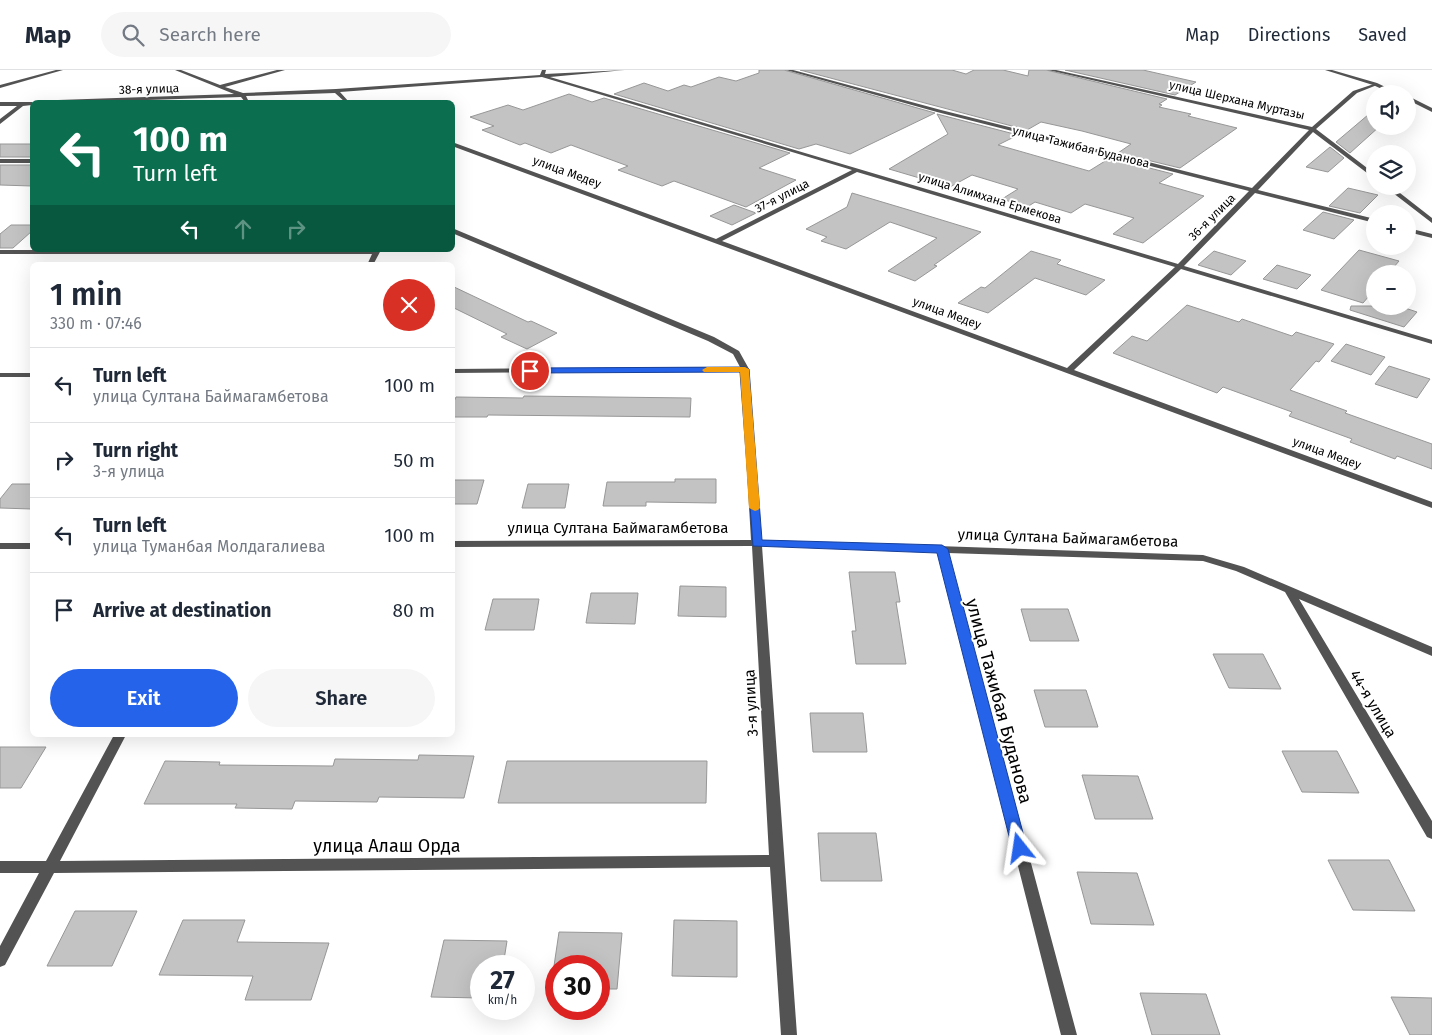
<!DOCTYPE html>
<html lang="en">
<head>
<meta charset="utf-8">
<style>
  body { margin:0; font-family:"Fira Sans",sans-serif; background:#f6f6f7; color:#1f2937; height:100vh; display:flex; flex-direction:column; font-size:19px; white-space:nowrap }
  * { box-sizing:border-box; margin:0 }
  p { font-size:16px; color:#747a83 }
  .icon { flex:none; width:28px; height:28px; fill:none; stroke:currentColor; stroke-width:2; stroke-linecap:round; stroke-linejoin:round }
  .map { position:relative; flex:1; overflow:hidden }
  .sheet { position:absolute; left:30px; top:192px; width:425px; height:475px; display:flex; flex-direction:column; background:#fff; border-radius:8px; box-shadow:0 5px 20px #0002 }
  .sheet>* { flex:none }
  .guide { position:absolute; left:30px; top:30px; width:425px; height:152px; border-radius:8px; box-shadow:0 5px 20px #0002; background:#0b6e4f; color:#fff; overflow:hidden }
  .fabs { position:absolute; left:1366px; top:15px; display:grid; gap:10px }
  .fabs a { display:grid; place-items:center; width:50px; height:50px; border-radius:50%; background:#fff; box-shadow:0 5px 20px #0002; font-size:25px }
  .speed { position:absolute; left:470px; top:885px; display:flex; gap:10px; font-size:25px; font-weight:700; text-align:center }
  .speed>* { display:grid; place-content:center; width:65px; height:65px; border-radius:50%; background:#fff; box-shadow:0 5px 20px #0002; line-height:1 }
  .speed small { font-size:12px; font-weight:400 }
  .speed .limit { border:8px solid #d22; background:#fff; color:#111 }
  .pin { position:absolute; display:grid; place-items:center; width:42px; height:42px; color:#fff; margin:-21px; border:2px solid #fff; border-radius:50%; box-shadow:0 1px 5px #0007 }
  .me { position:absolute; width:55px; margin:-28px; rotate:345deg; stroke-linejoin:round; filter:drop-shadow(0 0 4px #0008) }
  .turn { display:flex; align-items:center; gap:18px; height:105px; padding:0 20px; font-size:22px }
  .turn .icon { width:65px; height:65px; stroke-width:2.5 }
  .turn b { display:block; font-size:35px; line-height:42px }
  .lanes { display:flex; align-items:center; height:48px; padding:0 20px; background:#0003; justify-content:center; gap:25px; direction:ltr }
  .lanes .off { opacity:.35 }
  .round { display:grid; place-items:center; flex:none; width:52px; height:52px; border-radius:26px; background:#f6f6f7 }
  .summary { display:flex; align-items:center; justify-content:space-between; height:85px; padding:0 20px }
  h1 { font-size:30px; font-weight:600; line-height:38px }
  .primary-button { display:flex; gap:10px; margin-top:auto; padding:10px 20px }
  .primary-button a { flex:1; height:58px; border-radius:30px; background:#2563eb; color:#fff; font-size:20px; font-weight:600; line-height:58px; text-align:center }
  .primary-button a+a { background:#f6f6f7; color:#1f2937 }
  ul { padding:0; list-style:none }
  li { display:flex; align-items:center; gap:15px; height:75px; padding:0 20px; border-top:1px solid #e0e1e3 }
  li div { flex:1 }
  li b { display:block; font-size:19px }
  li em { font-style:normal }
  header { display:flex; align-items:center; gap:30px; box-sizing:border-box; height:70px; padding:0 25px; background:#fff; border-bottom:1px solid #e0e1e3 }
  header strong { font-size:24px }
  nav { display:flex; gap:28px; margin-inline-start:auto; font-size:18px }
  .search { width:350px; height:45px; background:#f6f6f7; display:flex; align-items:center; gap:12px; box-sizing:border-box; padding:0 18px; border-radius:28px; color:#747a83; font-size:19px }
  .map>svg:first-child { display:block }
  .building { fill:#c3c3c3; stroke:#979797 }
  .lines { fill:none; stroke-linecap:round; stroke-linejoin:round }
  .minor { fill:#535353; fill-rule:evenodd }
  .tertiary { fill:#535353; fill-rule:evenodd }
  .route { fill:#2563eb; stroke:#184099 }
  .slow { fill:#f59e0b }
  .labels { text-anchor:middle; stroke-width:4; stroke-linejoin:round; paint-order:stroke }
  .far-street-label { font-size:12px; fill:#000; stroke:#fff }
  .street-label { font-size:15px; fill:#000; stroke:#fff }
  .near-street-label { font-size:18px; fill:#000; stroke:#fff }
</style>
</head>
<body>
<header>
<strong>Map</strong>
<div class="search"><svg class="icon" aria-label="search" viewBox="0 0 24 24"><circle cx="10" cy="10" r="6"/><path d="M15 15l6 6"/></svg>Search here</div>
<nav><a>Map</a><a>Directions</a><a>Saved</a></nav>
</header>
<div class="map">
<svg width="1432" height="965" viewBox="0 0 1432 965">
  <rect width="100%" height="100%" fill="#fff"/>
  <path class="building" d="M759,0h25l151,43 -85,41 -34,-10 -17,5 -185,-55 30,-11 24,8 16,-6 7,2 28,-10 17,4 23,-8z
    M800,0h152l14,4 8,-4h29l25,6 1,-6h17l121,29 -8,5 3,1 -3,2 32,7 -3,2 49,12 -57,40 -62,-15 13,-9 -49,-13 -41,-9 -14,8z
    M1065,0h78l53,12 -21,13z
    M569,24l23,8 12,-4 186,55 -31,15 37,12 -50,27 -72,-26 -12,5 -44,-16 10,-4 -57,-21 -20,8 -26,-10 -5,2 -38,-15 12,-4 -24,-9 38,-12 15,5z
    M1375,39v17h5l-30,27 -14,-11z
    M937,44l81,21 -20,10 91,26 21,-13 63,16 -14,9 45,13 -61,47 -30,-9 21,-16 -49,-14 -14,9 -36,-11 -8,5 -25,-8 16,-10 -46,-14 -22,12 -61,-18 59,-35z
    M0,74h32v13h-32z
    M1330,77l14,11 -16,14 -22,-5z
    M0,95h32v21l-32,-1z
    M1348,118l30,7 -18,18 -31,-7z
    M852,123l57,17 72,22 -47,33 3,1 -22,15 -27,-10 49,-33 -47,-16 -44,27 -25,-8 6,-4 -21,-8 41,-22z
    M734,135l22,8 -24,12 -22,-9z
    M1323,142l31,8 -20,19 -31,-9z
    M11,155h21v6l-19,17h-13v-14z
    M1359,180l40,11 -11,13h-13v15l-12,14 -42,-13z
    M1031,181l30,9 -4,4 48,16 -19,15 -51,-17 -47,35 -30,-10 23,-16 4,1z
    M1214,181l32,10 -15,14 -33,-10z
    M1277,195l34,10 -14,14 -34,-10z
    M452,216l76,36 3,-1 26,12 -30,16 -26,-12 6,-3 -55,-27z
    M1187,235l52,17 3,-3 50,17 4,-4 38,12 -15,18 -3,-1 -26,29 57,21 -2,2 87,31v25l-35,-13 -2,3 -45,-17 2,-3 -63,-23 3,-4 -69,-25 -6,6 -104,-40 19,-17 15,5z
    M1351,236h48l18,6 -13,15 -54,-17z
    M1346,274l39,13 -14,18 -40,-14z
    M1389,296l41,13 -13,19 -42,-14z
    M524,326l167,2 -1,19 -202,-2 -1,2h-35v-11l4,-9 67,1z
    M675,409h41v24l-70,-1v4h-43l4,-24h68z
    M452,410h32l-7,24h-25z
    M12,414h20v25l-32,-1v-9z
    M528,414h41l-4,24h-43z
    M849,502h46l5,30h-4l10,62h-50l-4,-33h4z
    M680,516l46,1v30l-48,-1z
    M591,523h47l-3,31 -49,-1z
    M493,529h46l-5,31h-49z
    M1021,539h47l11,32h-49z
    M1213,584h50l18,35 -52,-1z
    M1034,620h52l12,37h-53z
    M810,643h53l4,39h-54z
    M0,677h46l-25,41h-21z
    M1282,681h55l22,42 -57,-1z
    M419,685l55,1 -10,42 -85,-1 -2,5 -82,-1 -3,8 -57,-1 2,-4h-93l21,-43 55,1 -1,3 114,1 2,-7 83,1z
    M507,691h200l-1,42h-208z
    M1082,705l56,1 15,43h-58z
    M818,763h58l6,48h-61z
    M1328,790h61l26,51 -62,-1z
    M1077,802l60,1 17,52 -63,-1z
    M75,841h62l-25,55h-65z
    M183,850h62l-8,22 92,1 -18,57h-66l8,-24 -94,-1z
    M674,850l63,1v56l-65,-1z
    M559,862l63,1 -5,56h-18v-23h-45z
    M444,870l63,1 -4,25h-22v32l-50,-1z
    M1140,923l66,1 14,41h-68z
    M1391,927l41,1v37h-22z"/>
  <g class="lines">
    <path class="minor" d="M56,0h7l-63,18v-3z
      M175,0h6l39,15 57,-15h8l-60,17 18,6 93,-4 204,-14 2,-5h4l-1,4 80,-4 -75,7 628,187 71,-73 -312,-79 -151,-42h7l148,40 311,78 57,-58 -261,-60h8l256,57 41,-36 24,-8v2l-20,8 -41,36 59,45v5l-62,-47 -55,58 117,29v4l-120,-30 -71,73 248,74v4l-251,-75 -107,101 358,132v6l-980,-362v-4l264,97 136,-69 -310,-93 -202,15 9,10h-4l-10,-9 -89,3 3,6h-4l-4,-5 -156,5h-30l3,-2 176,-6zM857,102l318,95 -108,101 -345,-127z
      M0,32h32v3l-9,1 -23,18v-5l17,-13h-17z
      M0,89h32v4h-32z
      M1384,116h7l41,32v5z
      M452,158l262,109 25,14 10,18 12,171 442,15 41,12 188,80v9l-133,-57 133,222v18l-5,-2 -142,-245 -49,-21 -33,-10 -255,-8 129,482h-16l-123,-483 -176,-6 35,489h-16l-11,-168 -716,6 -49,92 -5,2v-21l39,-73h-39v-12h46l68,-126h12l-66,126 709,-6 -17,-309 -300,1v-6l299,-1 -10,-169 -289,2v-4l288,-2 -7,-13 -25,-13 -256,-108z
      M1408,158l24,6v4l-24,-6z
      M0,180h381l-8,15h-6l5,-11h-372z
      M0,303h32v4h-32z
      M0,473h32v6h-32z"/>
    <path class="tertiary" d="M1325,0h7l45,13 23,11h-7l-20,-9z
      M1408,26l24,12v4l-24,-12z"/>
  </g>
  <path class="route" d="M745,297l4,2 13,171 180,5 6,4 79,299 -2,5 -5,2 -5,-2 -3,-5 -75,-295 -184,-7 -13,-174 -210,1 -4,-2 4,-3z"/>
  <path class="slow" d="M707,297h38l4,2 11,139 -2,2 -3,1 -6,-3 -9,-136h-36l-2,-2z"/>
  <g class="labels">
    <g class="far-street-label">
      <text transform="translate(149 19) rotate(-2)" y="4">38-я улица</text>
      <text transform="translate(1237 30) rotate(13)" y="4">улица Шерхана Муртазы</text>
      <text transform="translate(1081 77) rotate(14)" y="4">улица Тажибая Буданова</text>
      <text transform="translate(567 102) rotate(20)" y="4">улица Медеу</text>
      <text transform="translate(782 126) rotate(-27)" y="4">37-я улица</text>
      <text transform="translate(990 128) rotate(17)" y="4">улица Алимхана Ермекова</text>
      <text transform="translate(1212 147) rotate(-45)" y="4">36-я улица</text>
      <text transform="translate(947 243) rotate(20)" y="4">улица Медеу</text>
      <text transform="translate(1327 383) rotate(20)" y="4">улица Медеу</text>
    </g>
    <g class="street-label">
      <text x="618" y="463">улица Султана Баймагамбетова</text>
      <text transform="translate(1068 468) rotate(2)" y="5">улица Султана Баймагамбетова</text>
      <text transform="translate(751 633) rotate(-93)" y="5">3-я улица</text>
      <text transform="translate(1373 634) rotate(59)" y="5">44-я улица</text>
    </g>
    <g class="near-street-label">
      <text transform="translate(999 631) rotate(75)" y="6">улица Тажибая Буданова</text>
      <text x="387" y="782">улица Алаш Орда</text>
    </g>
  </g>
</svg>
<div class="fabs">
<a><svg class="icon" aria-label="sound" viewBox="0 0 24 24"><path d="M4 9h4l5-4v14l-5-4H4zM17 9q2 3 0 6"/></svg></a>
<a><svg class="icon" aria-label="layers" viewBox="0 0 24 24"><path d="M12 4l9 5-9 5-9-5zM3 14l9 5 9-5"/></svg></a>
<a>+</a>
<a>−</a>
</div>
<div class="speed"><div>27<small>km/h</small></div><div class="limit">30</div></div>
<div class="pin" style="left:530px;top:301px;background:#d93025"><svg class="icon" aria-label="arrive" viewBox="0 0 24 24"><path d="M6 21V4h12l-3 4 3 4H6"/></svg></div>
<svg class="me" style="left:1020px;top:778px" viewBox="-20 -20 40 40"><path d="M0-17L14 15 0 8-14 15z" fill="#2563eb" stroke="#fff" stroke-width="4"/></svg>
<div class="guide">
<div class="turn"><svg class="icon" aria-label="left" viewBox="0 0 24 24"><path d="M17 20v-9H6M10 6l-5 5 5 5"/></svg><div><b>100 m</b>Turn left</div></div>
<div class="lanes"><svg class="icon" aria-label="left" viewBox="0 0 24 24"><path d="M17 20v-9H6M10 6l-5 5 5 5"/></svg><svg class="icon off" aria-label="ahead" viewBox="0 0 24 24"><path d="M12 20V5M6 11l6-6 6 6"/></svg><svg class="icon off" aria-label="right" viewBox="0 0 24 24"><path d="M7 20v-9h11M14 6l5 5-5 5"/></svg></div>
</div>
<section class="sheet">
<div class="summary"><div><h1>1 min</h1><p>330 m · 07:46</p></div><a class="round" style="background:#d93025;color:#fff"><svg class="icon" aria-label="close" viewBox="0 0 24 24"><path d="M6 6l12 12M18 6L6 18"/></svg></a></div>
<ul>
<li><svg class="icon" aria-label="left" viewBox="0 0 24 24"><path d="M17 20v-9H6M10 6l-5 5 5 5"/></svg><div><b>Turn left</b><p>улица Султана Баймагамбетова</p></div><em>100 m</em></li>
<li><svg class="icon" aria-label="right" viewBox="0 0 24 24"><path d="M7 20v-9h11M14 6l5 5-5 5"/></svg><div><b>Turn right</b><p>3-я улица</p></div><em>50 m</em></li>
<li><svg class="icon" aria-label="left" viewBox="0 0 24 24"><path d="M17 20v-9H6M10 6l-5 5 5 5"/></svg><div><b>Turn left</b><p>улица Туманбая Молдагалиева</p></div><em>100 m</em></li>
<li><svg class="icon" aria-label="arrive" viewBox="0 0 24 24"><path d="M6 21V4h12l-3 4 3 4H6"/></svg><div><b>Arrive at destination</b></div><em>80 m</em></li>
</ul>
<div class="primary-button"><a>Exit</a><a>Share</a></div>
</section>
</div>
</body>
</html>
